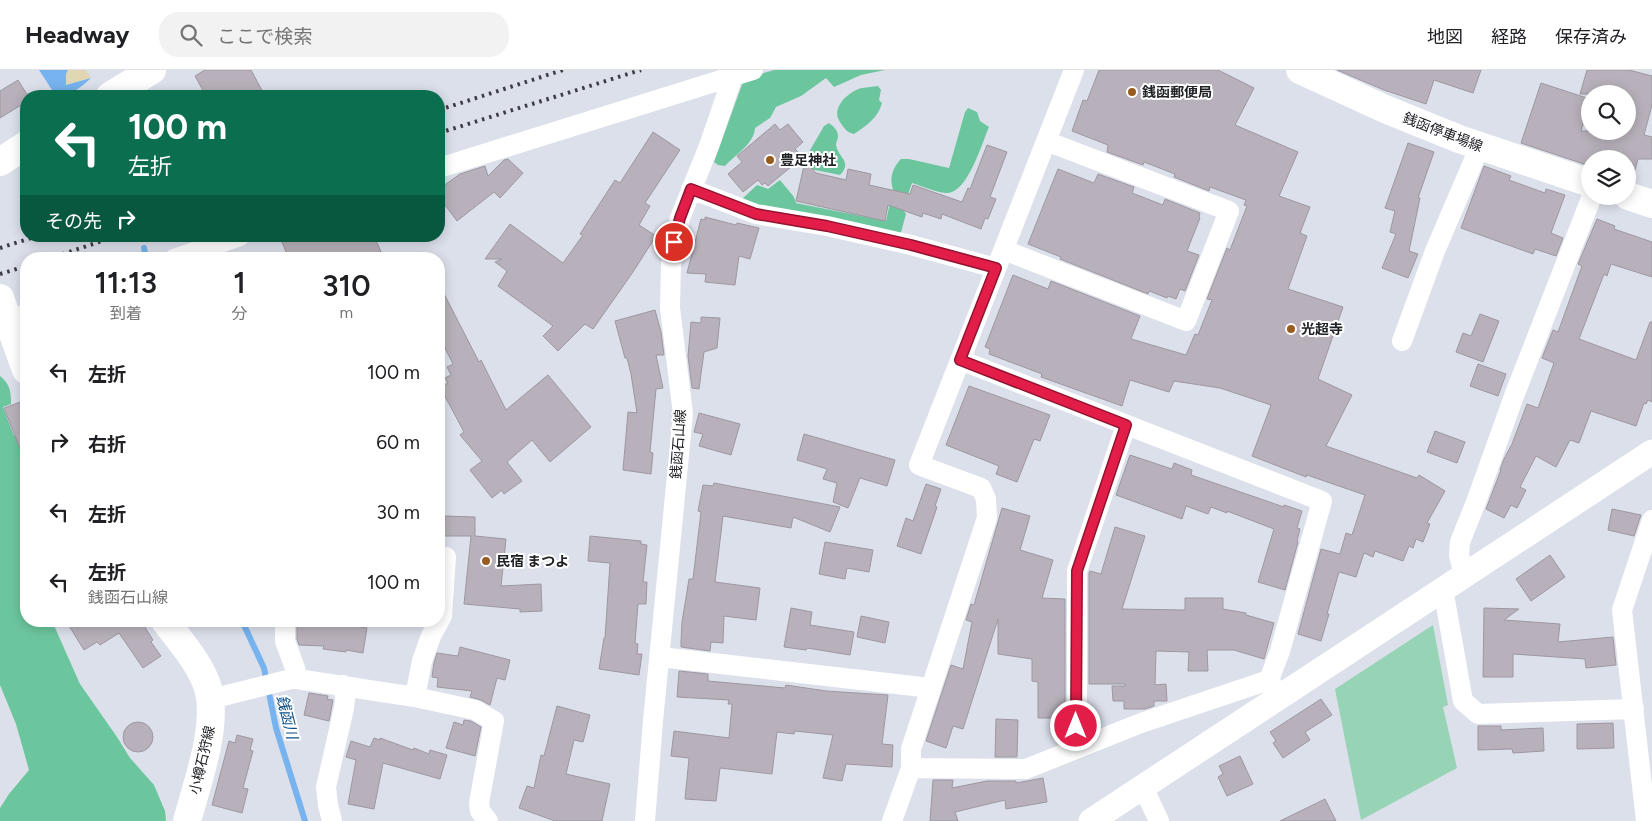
<!DOCTYPE html>
<html lang="ja">
<head>
<meta charset="utf-8">
<style>
  body { margin:0; font-family:Figtree,"Noto Sans JP",sans-serif; background:#f2f2f2; color:#202124; height:100vh; display:flex; flex-direction:column; font-size:19px; white-space:nowrap }
  * { box-sizing:border-box; margin:0 }
  p { font-size:16px; color:#757577 }
  .icon { flex:none; width:28px; height:28px; fill:none; stroke:currentColor; stroke-width:2; stroke-linecap:round; stroke-linejoin:round }
  .map { position:relative; flex:1; overflow:hidden }
  .details { position:absolute; left:20px; top:182px; width:425px; height:375px; display:flex; flex-direction:column; background:#fff; border-radius:20px; box-shadow:0 2px 12px #0003 }
  .details>* { flex:none }
  .top-card { position:absolute; left:20px; top:20px; width:425px; height:152px; border-radius:20px; box-shadow:0 2px 12px #0003; background:#0b6e4f; color:#fff; overflow:hidden }
  .tools { position:absolute; left:1581px; top:15px; display:grid; gap:10px }
  .tools a { display:grid; place-items:center; width:55px; height:55px; border-radius:50%; background:#fff; box-shadow:0 2px 12px #0003; font-size:25px }
  .pin { position:absolute; display:grid; place-items:center; width:42px; height:42px; color:#fff; margin:-21px; border:2px solid #fff; border-radius:50%; box-shadow:0 1px 5px #0007 }
  .me { position:absolute; width:55px; margin:-28px; rotate:0deg; stroke-linejoin:round; filter:drop-shadow(0 0 4px #0008) }
  .turn { display:flex; align-items:center; gap:18px; height:105px; padding:0 25px; font-size:22px }
  .turn .icon { width:65px; height:65px; stroke-width:2.5 }
  .turn b { display:block; font-size:35px; line-height:42px }
  .then { display:flex; align-items:center; height:48px; padding:0 25px; background:#0003; gap:10px; font-size:19px }
  .eta { display:flex; justify-content:space-evenly; align-items:center; height:85px; text-align:center }
  .eta b { font-size:30px; font-weight:600; line-height:35px }
  ul { padding:0; list-style:none }
  li { display:flex; align-items:center; gap:15px; height:70px; padding:0 25px }
  li div { flex:1 }
  li b { display:block; font-size:19px }
  li em { font-style:normal }
  header { display:flex; align-items:center; gap:30px; box-sizing:border-box; height:70px; padding:0 25px; background:#fff; border-bottom:1px solid #e0e0e0 }
  header strong { font-size:24px }
  nav { display:flex; gap:28px; margin-inline-start:auto; font-size:18px }
  .search { width:350px; height:45px; background:#f2f2f2; display:flex; align-items:center; gap:12px; box-sizing:border-box; padding:0 18px; border-radius:20px; color:#757577; font-size:19px }
  .map>svg:first-child { display:block }
  .green { fill:#97d3b5 }
  .forest { fill:#6cc69d }
  .sand { fill:#e1d7b2 }
  .water { fill:#77b3ee }
  .lines { fill:none; stroke-linecap:round; stroke-linejoin:round }
  .stream { stroke:#77b3ee; stroke-width:6 }
  .building { fill:#b8b1bb; stroke:#9d97a0 }
  .minor { stroke:#fff; stroke-width:20 }
  .tertiary { stroke:#fff; stroke-width:25 }
  .secondary { stroke:#fff; stroke-width:28 }
  .rail { stroke:#3d3e43; stroke-width:4; stroke-dasharray:2.5 5; stroke-linecap:butt }
  .route-casing { stroke:#92132f; stroke-width:12 }
  .route { stroke:#e11d48; stroke-width:9 }
  .poi-dot { fill:#995c20; stroke:#fff; stroke-width:2 }
  .labels { text-anchor:middle; stroke-width:4; stroke-linejoin:round; paint-order:stroke }
  .poi-label { font-size:14px; font-weight:bold; fill:#212226; stroke:#fff; text-anchor:start }
  .street-label { font-size:14px; fill:#212226; stroke:#fff }
  .water-label { font-size:15px; font-style:italic; fill:#0b4e84; stroke:#fff }
</style>
</head>
<body>
<header>
<strong>Headway</strong>
<div class="search"><svg class="icon" aria-label="search" viewBox="0 0 24 24"><circle cx="10" cy="10" r="6"/><path d="M15 15l6 6"/></svg>ここで検索</div>
<nav><a>地図</a><a>経路</a><a>保存済み</a></nav>
</header>
<div class="map">
<svg width="1652" height="751" viewBox="0 0 1652 751">
  <rect width="100%" height="100%" fill="#dce0eb"/>
  <path class="green" d="M1433,555l15,80 -5,2 14,61 -96,52 -26,-131z"/>
  <path class="forest" d="M774,0h111l-24,5 -27,12 -8,-9 -25,18 -25,11 -6,11 -15,10c-1,16 -19,26 -30,38l-7,-1 -4,-3 30,-83z
    M878,16l3,4 -2,10 3,3c-4,15 -15,22 -28,31 -8,-2 -9,-5 -14,-12 -10,-14 9,-31 22,-34 5,-1 11,-1 16,-2z
    M968,38l9,4 3,9 9,6c-7,16 -22,68 -43,66 -11,-1 -24,-7 -34,-10l-9,26 3,5 -6,22 -137,-28 -21,-9 15,-14 11,4 12,-9 14,17 2,6 90,18 7,-32c-4,-11 0,-22 8,-30h8l40,9 16,-56z
    M829,53c4,3 9,7 9,13 0,3 -2,6 -2,9 2,13 17,16 4,30l-40,-8 -2,-4 11,-11 15,-26z
    M0,306c10,8 11,15 11,28l-8,3 11,29 12,-4v67l-2,8 2,19v95h26l28,63 37,53 13,21 24,27 11,26 1,10h-166v-13l9,-14 20,-24 -13,-46 -16,-39z"/>
  <path class="sand" d="M68,0h18l5,8 -25,7v-11z"/>
  <path class="water" d="M39,0h29l-2,4v11l25,-7c-11,10 -20,18 -35,18z"/>
  <g class="lines">
    <path class="stream" d="M144,178l2,11
      M242,551l22,47 12,60 29,93"/>
  </g>
  <path class="building" d="M205,0h46l14,26h-59l-11,-20z
    M1099,0h119l36,18 -19,37 63,27 -19,44 31,11 -10,26 7,3 -19,53 55,18 -25,72 34,16 -26,51 91,32 2,-3 26,16 -18,32 3,1 -7,18 -7,-3 -3,9 -4,-2 -6,15 -28,-10 -2,6 -9,-4 -8,24 -17,-5 -12,42h2l-8,27 -23,-7 23,-85 19,5 6,-21 6,2 13,-40 -58,-20 -1,2 -54,-21 19,-51 -51,-17 -46,-7 -5,11 -39,-12 -8,26 -81,-29 1,-3 -53,-20 1,-5 -5,-2 28,-72 35,14 3,-8 89,35 -9,23 55,16 9,-21 3,1 14,-35 -5,-1 20,-51 3,2 17,-44 -3,-1 2,-5 -36,-13 -1,4 -35,-14 1,-3 -31,-12 -1,3 -36,-13 1,-7 -36,-14 11,-31 4,1z
    M1337,0h144l-8,23 -39,-13 -8,24 -42,-14z
    M1587,0h42l23,6v29l-8,30 8,2v22h-14l-5,18h-5v-18h-38v7l-69,-23 20,-60 49,16 -9,32h47v-37h-48z
    M18,10l10,16h-2v6l-26,16v-27z
    M775,54l5,6 8,-6 15,18 -8,7 8,8 -35,29 -3,-3 -3,2 -4,-5 -15,12 -15,-18 14,-12 -5,-6z
    M653,62l27,18 -35,53 5,3 -11,19 17,11 -23,36 -40,57 -8,-5 -27,27 -15,-15 10,-10 -55,-40 9,-15 -12,-9 7,-3h-17l25,-35 53,39 20,-28 -3,-1 35,-54 5,3z
    M1408,73l26,9 -16,46h2l-11,53 9,3 -10,24 -26,-10 14,-34 -6,-2 5,-21 -10,-3z
    M987,75l20,7 -17,45 6,2 -8,20 -3,-1 -4,11 -39,-15 -1,5 -18,-6 -1,4 -34,-12 -3,16 -89,-20 9,-40 11,12 30,7 2,-11 23,5 -2,11 41,9 3,-9 49,17 6,-14 2,1z
    M508,89l15,14 -23,25 -6,-6 -37,29 -18,-24v-8l21,-15 25,-8 3,10 16,-16z
    M1484,96l27,10 -2,4 36,13 1,-4 19,6 -14,38 12,5 -7,18 -21,-7 -2,5 -72,-26z
    M1058,99l36,14 4,-9 36,13 -2,6 31,12 2,-6 35,14 -1,4 1,1 -13,33 12,4 -14,36 -5,-2 -4,10 -8,-3 -1,2 -18,-7 -1,3 -88,-35 1,-2 -33,-13z
    M705,147l31,8 1,-2 22,5 -9,31 -11,-3 -4,29 -30,-3 1,-8 -19,-1 14,-54 4,1z
    M1597,149l18,7 -1,3 38,13v35l-41,-13 -4,12 -3,-2 -25,65 57,21 14,-38h2v80l-4,-2 -2,4 -2,-1 -8,23 -45,-15 -12,32 -9,-3 -14,27 -20,-11 -16,31 6,3 -9,18 -6,-3 -7,13 -18,-9 15,-39h-1l4,-11 8,-15 15,-40 11,4 16,-45 -12,-5 11,-28 5,2 24,-66 -4,-2z
    M294,166h80l8,18 -12,5h-81l-7,-17z
    M439,214l40,78 2,-2 25,50 42,-35 43,52 -41,35 -18,-22 -25,22 15,19 -18,13 -2,-4 -10,8 -22,-28 12,-9 -22,-26 4,-3 -24,-45 8,-4 -3,-5 6,-3 -4,-8 6,-3 -14,-28z
    M655,240l6,22 3,23h-8l7,33 -7,1 -6,63 3,1 -2,21 -28,-4 5,-58 9,1 -6,-39 -4,-16h-2l-10,-37z
    M1480,244l19,7 -16,41 -27,-10 7,-19 8,3z
    M701,247l19,1 -3,30 -13,4 -5,37 -7,-1 -4,-32 3,-34 10,1z
    M1478,294l28,10 -8,22 -28,-10z
    M969,316l81,29 -10,26 -6,-2 -17,43 -21,-8 3,-8 -53,-21z
    M23,331l3,10v50h-1l-21,-53z
    M699,343l41,11 -9,31 -32,-9 4,-12 -9,-2z
    M1435,361l30,11 -8,21 -30,-11z
    M804,364l91,26 -8,26 -27,-8 -12,30 -15,-6 4,-19 -14,-4 4,-10 -30,-9z
    M1130,385l42,14 2,-6 18,7 -1,5 93,32v-2l18,6 -5,17 3,1 -3,12 1,1 -13,48 -27,-8 16,-53 -47,-18v2l-16,-6 -3,7 -22,-8 -4,13 -66,-24z
    M714,413l126,24 -10,25 -37,-15 -2,11 -68,-12 -8,66 45,6 -4,32 -32,-4 -1,27 -12,-1 -1,9 -29,-4v-6l1,-19 7,-43h4l8,-67 -3,-1 5,-26 10,1z
    M926,414l15,5 -6,17 2,1 -16,47 -24,-8 9,-28 7,3z
    M1002,438l28,8 -10,34 33,10 -11,38 23,1v119h-27v-36l-6,-1v-22l-34,-5v-35l-35,110 -10,-3 -7,22 -20,-7 25,-76 12,4 9,-47 -6,-2 5,-16 3,1z
    M1612,439l29,6 -7,21 -26,-6z
    M445,446l30,1v19l31,3 -5,47 40,-2 1,27 -22,1v-3l-56,-5 7,-68h-27z
    M1115,457l30,9 -23,73 63,1v-12h38v11l23,4v2l28,8 -10,36 -30,-9h-27l1,21h-20l1,-19 -33,-1 -1,34 11,-1 1,17h-13v5l-9,3h-21v-8h-11l-1,-15h13v-2h-36v-111l1,-2 11,3z
    M590,466l51,5v3l6,1 -4,37h4l-1,22h-8l-3,39 3,1 -1,10h5l-3,21 -40,-6 5,-31h1l5,-75 -22,-2z
    M825,472l48,8 -4,22 -22,-4 -2,11 -26,-5z
    M1550,485l15,22 -34,24 -15,-22z
    M791,538l21,4 -2,13 44,7 -4,23 -43,-7 -1,2 -22,-3z
    M1484,538l35,1 -15,11 56,4 -2,18 55,-5 3,28 -30,3 -1,-9 -72,-5v23h-30z
    M861,546l28,6 -4,21 -28,-6z
    M66,551h75l12,19 -2,2 10,14 -18,12 -24,-35 -19,12 -3,-3 -13,8z
    M297,551h29l41,7 -4,25 -17,-3v2l-23,-3 1,-3 -25,-1 -2,-6z
    M460,577l50,13 -5,20 -8,-2 -7,27 -9,-5 -11,-3 2,-6 -35,-4 1,-9 -6,-1 2,-14 3,-10 21,3z
    M679,601l29,3v7l77,7 1,-3 40,6 62,4 -6,49 11,1 -1,22 -46,-3 -4,17 -19,-3 10,-43 -38,-4 -1,3 -17,-2 -5,42 -52,-6 -4,33 -31,-2 4,-41 -18,-2 3,-25 55,7 3,-34h-4l1,-4 -52,-3z
    M309,623l19,3 -1,3 6,1 -4,21 -25,-6z
    M1321,629l11,16 -27,17 5,8 -27,18 -10,-15 3,-2 -6,-9z
    M557,636l33,9 -7,27 -9,-2 -8,34 44,10 -8,37h-47l-36,-13 8,-22 7,2 7,-33 3,1z
    M996,649l22,1 -1,37h-22z
    M464,650l7,1 10,6 -6,29 -29,-8 8,-26 9,3z
    M123 667a15 15 0 1 1 30 0a15 15 0 1 1-30 0Z
    M1613,653l1,25 -37,1v-25z
    M1478,656h23v4l42,-2 1,23 -31,2 -1,-4 -34,1z
    M237,665l16,4 -3,11 3,1 -10,37 5,1 -6,24 -30,-8 17,-64 6,2z
    M374,668l6,2v-2l33,12 1,-2 15,6 1,-4 17,5 -7,24 -57,-16 -9,46 -26,-5 8,-44 -10,-3 5,-16 19,6z
    M1240,686l13,28 -26,12 -9,-19 5,-3 -4,-8z
    M1043,708l4,24 -41,7 -1,-9 -50,12 3,9h-28l3,-41h20l-1,8 35,-7h29v2z
    M1325,729l11,22h-56z"/>
  <g class="lines">
    <path class="minor" d="M439,98l314,-98
      M691,119l65,25 71,12 84,19 85,23
      M1004,180l182,71 43,-110 -183,-70
      M174,189l66,-23
      M8,251l18,-7
      M1402,271l33,-90 45,-105
      M960,290l362,141 -42,150 -11,29 11,17
      M1464,506l-5,-21 1,-13 16,-40 38,-106 78,-200
      M1443,519l20,112 15,13 156,-5
      M285,551v20l10,27 2,11
      M660,587l271,31
      M415,627l7,-36 9,-25 11,-20 4,-59
      M211,629l80,-20h6l118,18 60,13 19,11 -15,82 1,8 8,10
      M1077,679v-178l49,-146
      M911,698l115,1 115,-46 128,-43
      M1143,717l16,34
      M332,751l-4,-16 -2,-18 18,-79 1,-9 -2,-14
      M645,751l8,-100 30,-307 -13,-106 1,-44 9,-46 29,-72 24,-70
      M892,751l19,-53v-19l76,-231 -1,-19 -5,-11 -62,-23 155,-395
      M1646,751l-24,-211 30,-90"/>
    <path class="tertiary" d="M1091,751l561,-369"/>
    <path class="secondary" d="M1300,0l85,39 74,30 131,44
      M110,26l42,-26
      M0,92l26,-17
      M1628,126l24,8
      M0,228l26,72
      M165,551c15,20 34,41 42,64 13,38 -10,98 -20,136"/>
    <path class="rail" d="M439,40l124,-40
      M439,63l202,-63
      M0,178l37,-12
      M48,189l69,-23
      M0,204l26,-8"/>
  </g>
  <g class="lines">
    <defs>
      <path id="route" d="M674,172l6,-24 11,-29 65,25 71,12 84,19 85,23 -36,92 166,65 -49,146 -1,155"/>
    </defs>
    <use href="#route" class="route-casing"/>
    <use href="#route" class="route"/>
  </g>
  <g class="poi-dot">
    <circle cx="1132" cy="22" r="5"/>
    <circle cx="770" cy="90" r="5"/>
    <circle cx="1291" cy="259" r="5"/>
    <circle cx="486" cy="491" r="5"/>
  </g>
  <g class="labels">
    <g class="poi-label">
      <text x="1142" y="27">銭函郵便局</text>
      <text x="780" y="95">豊足神社</text>
      <text x="1301" y="264">光超寺</text>
      <text x="496" y="496">民宿 まつよ</text>
    </g>
    <g class="street-label">
      <text transform="translate(1443 62) rotate(21)" y="5">銭函停車場線</text>
      <text transform="translate(678 374) rotate(-86)" y="5">銭函石山線</text>
      <text transform="translate(202 690) rotate(-77)" y="5">小樽石狩線</text>
    </g>
    <g class="water-label">
      <text transform="translate(287 647) rotate(76)" y="5">銭函川</text>
    </g>
  </g>
</svg>
<div class="tools">
<a><svg class="icon" aria-label="search" viewBox="0 0 24 24"><circle cx="10" cy="10" r="6"/><path d="M15 15l6 6"/></svg></a>
<a><svg class="icon" aria-label="layers" viewBox="0 0 24 24"><path d="M12 4l9 5-9 5-9-5zM3 14l9 5 9-5"/></svg></a>
</div>
<div class="pin" style="left:674px;top:172px;background:#d93025"><svg class="icon" aria-label="arrive" viewBox="0 0 24 24"><path d="M6 21V4h12l-3 4 3 4H6"/></svg></div>
<svg class="me" style="left:1076px;top:656px" viewBox="-20 -20 40 40"><circle r="17" fill="#e11d48" stroke="#fff" stroke-width="3"/><path d="M0-11L8 9 0 5-8 9z" fill="#fff"/></svg>
<div class="top-card">
<div class="turn"><svg class="icon" aria-label="left" viewBox="0 0 24 24"><path d="M17 20v-9H6M10 6l-5 5 5 5"/></svg><div><b>100 m</b>左折</div></div>
<div class="then">その先<svg class="icon" aria-label="right" viewBox="0 0 24 24"><path d="M7 20v-9h11M14 6l5 5-5 5"/></svg></div>
</div>
<section class="details">
<div class="eta">
<div><b>11:13</b><p>到着</p></div>
<div><b>1</b><p>分</p></div>
<div><b>310</b><p>m</p></div>
</div>
<ul>
<li><svg class="icon" aria-label="left" viewBox="0 0 24 24"><path d="M17 20v-9H6M10 6l-5 5 5 5"/></svg><div><b>左折</b></div><em>100 m</em></li>
<li><svg class="icon" aria-label="right" viewBox="0 0 24 24"><path d="M7 20v-9h11M14 6l5 5-5 5"/></svg><div><b>右折</b></div><em>60 m</em></li>
<li><svg class="icon" aria-label="left" viewBox="0 0 24 24"><path d="M17 20v-9H6M10 6l-5 5 5 5"/></svg><div><b>左折</b></div><em>30 m</em></li>
<li><svg class="icon" aria-label="left" viewBox="0 0 24 24"><path d="M17 20v-9H6M10 6l-5 5 5 5"/></svg><div><b>左折</b><p>銭函石山線</p></div><em>100 m</em></li>
</ul>
</section>
</div>
</body>
</html>
